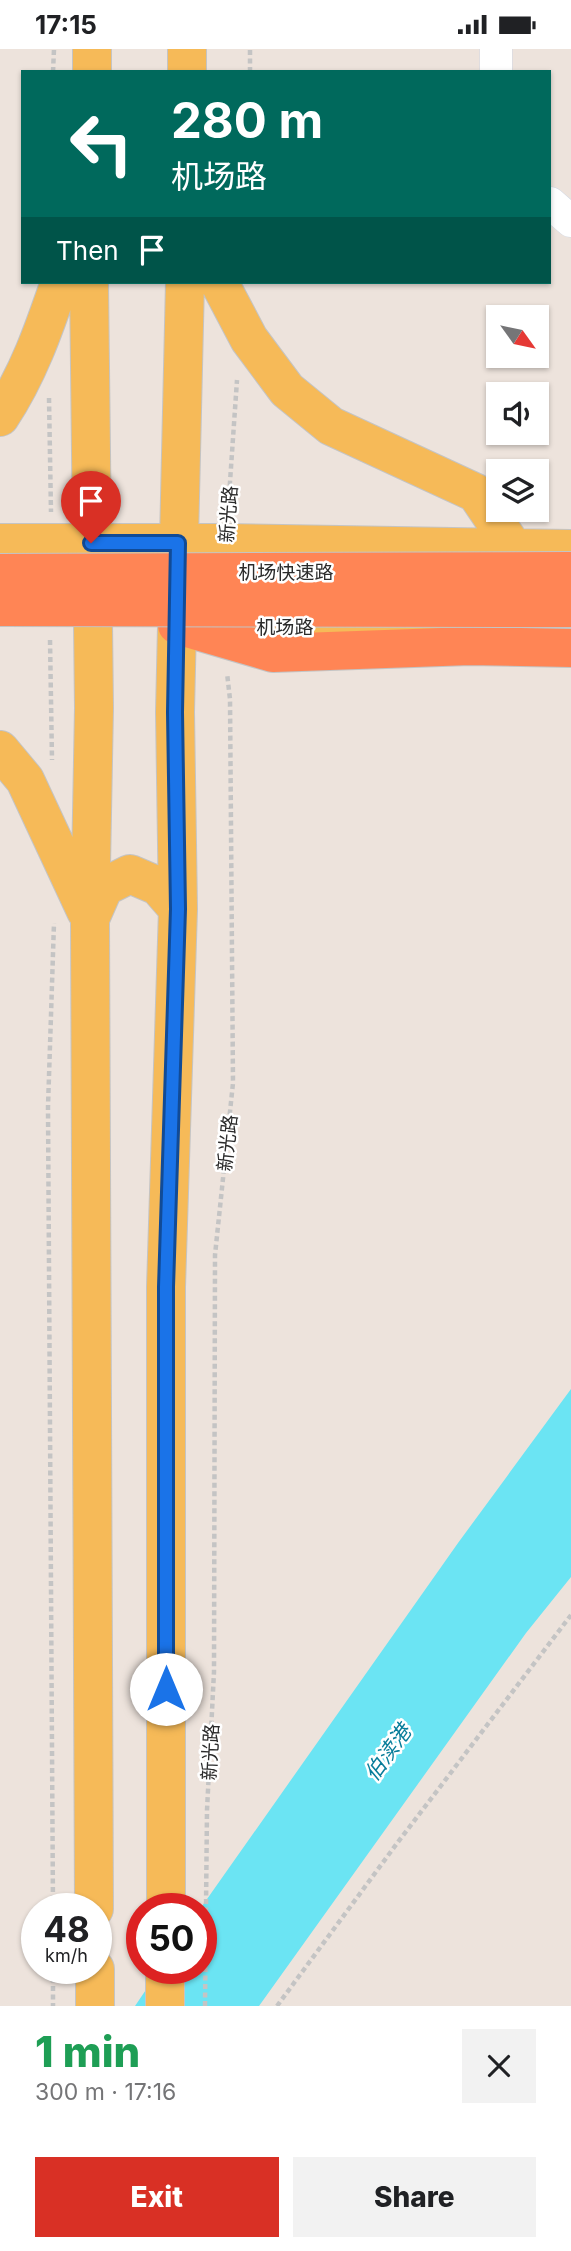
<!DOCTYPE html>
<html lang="en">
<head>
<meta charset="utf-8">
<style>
  body { margin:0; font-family:Inter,"Noto Sans SC",sans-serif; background:#f2f2f2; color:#202124; height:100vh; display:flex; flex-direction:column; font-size:26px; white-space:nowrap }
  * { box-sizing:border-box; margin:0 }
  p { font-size:23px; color:#757577 }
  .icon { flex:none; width:38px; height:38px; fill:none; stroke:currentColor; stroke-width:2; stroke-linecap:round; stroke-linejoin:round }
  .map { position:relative; height:1957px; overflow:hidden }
  .side { display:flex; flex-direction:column; background:#fff; flex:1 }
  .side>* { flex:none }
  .top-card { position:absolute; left:21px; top:21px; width:530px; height:214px; border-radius:0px; box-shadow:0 2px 5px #0004; background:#00695c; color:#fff; overflow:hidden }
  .needle { width:46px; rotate:123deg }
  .fabs { position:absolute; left:486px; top:256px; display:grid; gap:14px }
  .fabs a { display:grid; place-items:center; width:63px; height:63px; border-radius:0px; background:#fff; box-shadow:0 2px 5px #0004; font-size:35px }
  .speed { position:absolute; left:21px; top:1844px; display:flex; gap:14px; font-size:35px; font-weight:700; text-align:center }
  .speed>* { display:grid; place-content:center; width:91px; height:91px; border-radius:50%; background:#fff; box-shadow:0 2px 5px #0004; line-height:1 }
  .speed small { font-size:18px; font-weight:400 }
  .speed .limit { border:10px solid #d22; background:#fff; color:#111 }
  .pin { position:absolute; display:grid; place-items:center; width:60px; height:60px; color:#fff; margin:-72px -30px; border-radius:50% 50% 50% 0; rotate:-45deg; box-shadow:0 0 7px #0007 }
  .pin .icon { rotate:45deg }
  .me { position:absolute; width:77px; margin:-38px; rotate:0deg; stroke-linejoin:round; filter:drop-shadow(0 0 5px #0008) }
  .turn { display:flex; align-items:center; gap:24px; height:147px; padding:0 35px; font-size:32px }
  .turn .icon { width:91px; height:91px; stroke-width:2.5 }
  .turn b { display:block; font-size:49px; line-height:60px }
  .then { display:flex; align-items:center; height:66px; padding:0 35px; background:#0003; gap:14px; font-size:26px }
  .round { display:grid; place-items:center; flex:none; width:74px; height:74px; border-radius:0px; background:#f2f2f2 }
  .summary { display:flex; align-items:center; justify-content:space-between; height:119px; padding:0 35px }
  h1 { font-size:42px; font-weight:800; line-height:52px; color:#1e9e55 }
  .button { display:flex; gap:14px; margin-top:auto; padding:14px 35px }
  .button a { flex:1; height:80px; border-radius:0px; background:#d93025; color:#fff; font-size:28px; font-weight:800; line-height:80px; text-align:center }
  .button a+a { background:#f2f2f2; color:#202124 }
  .status { display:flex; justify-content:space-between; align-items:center; height:49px; padding:0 35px; background:#fff; direction:ltr }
  .status svg { height:19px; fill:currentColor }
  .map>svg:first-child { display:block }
  .water { fill:#6be4f3 }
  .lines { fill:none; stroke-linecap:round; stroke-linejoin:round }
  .minor-casing { stroke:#d1d8e4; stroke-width:33 }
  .major-casing { stroke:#c4c4c4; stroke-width:40 }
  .highway-casing { stroke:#c4c4c4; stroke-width:40 }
  .path { stroke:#c4c4c4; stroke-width:4.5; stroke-dasharray:5 3.5; stroke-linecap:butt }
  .minor { stroke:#fff; stroke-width:32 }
  .major { stroke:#f6ba58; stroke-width:38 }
  .highway { stroke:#ff8555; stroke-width:38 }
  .highway-bridge-casing { stroke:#c4c4c4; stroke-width:40; stroke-linecap:butt }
  .highway-bridge { stroke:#ff8555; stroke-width:38 }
  .route-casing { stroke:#114b97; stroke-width:18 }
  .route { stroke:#1a73e8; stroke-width:12 }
  .labels { text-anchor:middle; stroke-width:5; stroke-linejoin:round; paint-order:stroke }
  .street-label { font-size:19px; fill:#2b2b2b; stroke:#fff }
  .water-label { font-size:21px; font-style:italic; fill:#087d9a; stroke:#fff }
</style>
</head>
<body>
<div class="status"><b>17:15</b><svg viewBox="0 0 49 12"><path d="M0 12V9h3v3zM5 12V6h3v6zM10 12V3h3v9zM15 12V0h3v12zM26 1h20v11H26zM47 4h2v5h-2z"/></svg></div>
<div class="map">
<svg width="571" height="1957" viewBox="0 0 571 1957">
  <rect width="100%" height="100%" fill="#ede3dc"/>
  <path class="water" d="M571,1340v188l-45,56 -267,373h-124l25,-37h41l-1,-60 258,-366z"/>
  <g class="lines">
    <defs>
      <path id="minor" d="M496,23v-23
        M550,154l21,18"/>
      <path id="major" d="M187,0v23
        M92,23v-23
        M89,233l5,426 -4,211 4,990
        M219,233l30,57 38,51 44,36 145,67 38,56
        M0,368c28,-42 44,-88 60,-135
        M0,494h226l345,6
        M226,577l258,3
        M0,701l25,30 61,131
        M90,870l14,-32 26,-13 28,12 20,23
        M166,1860v-622l12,-378 -3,-197 10,-430
        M95,1957v-37
        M165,1957v-37"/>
      <path id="highway" d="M177,576l96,28 197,-7 101,2"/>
    </defs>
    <use href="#minor" class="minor-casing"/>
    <use href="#major" class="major-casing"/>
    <use href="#highway" class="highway-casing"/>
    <path class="path" d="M53,23l1,-23
      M250,23v-23
      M49,349l2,114
      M228,462l9,-131
      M50,591l2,120
      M53,1860l-5,-802 6,-184
      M53,1920v37
      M205,1957l2,-196 7,-138 1,-417 18,-172 -3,-384 -3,-26
      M277,1957l121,-164 173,-227"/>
    <use href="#minor" class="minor"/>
    <use href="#major" class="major"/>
    <use href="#highway" class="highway"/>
    <defs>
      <path id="highway-bridge" d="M0,524l571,-2
        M0,558l571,1"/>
    </defs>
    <use href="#highway-bridge" class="highway-bridge-casing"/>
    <use href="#highway-bridge" class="highway-bridge"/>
  </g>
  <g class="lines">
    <defs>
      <path id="route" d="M91,494h87l-3,169 3,197 -12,378v402"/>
    </defs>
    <use href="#route" class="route-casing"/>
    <use href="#route" class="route"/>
  </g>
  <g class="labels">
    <g class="street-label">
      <text transform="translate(228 465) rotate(-86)" y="7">新光路</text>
      <text x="286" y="530">机场快速路</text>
      <text x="285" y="585">机场路</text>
      <text transform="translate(227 1094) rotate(-84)" y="7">新光路</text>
      <text transform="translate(210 1703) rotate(-87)" y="7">新光路</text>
    </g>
    <g class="water-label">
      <text transform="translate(388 1704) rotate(-54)" y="7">伯渎港</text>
    </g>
  </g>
</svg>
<div class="fabs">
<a><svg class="needle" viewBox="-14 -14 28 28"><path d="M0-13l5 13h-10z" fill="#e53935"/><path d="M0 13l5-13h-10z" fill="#757577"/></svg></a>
<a><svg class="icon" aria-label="sound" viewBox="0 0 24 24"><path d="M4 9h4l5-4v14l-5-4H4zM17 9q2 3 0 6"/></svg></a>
<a><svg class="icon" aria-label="layers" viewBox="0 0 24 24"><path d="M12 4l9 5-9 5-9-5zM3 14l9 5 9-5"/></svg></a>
</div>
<div class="speed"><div>48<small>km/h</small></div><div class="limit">50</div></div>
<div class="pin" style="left:91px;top:494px;background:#d93025"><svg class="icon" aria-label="arrive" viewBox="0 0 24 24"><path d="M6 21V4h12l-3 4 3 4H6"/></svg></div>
<svg class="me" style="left:166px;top:1640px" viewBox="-20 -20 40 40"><circle r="19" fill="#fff"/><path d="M0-13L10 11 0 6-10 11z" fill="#1a73e8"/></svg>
<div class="top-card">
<div class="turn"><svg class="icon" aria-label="left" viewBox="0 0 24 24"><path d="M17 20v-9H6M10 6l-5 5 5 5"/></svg><div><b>280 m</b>机场路</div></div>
<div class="then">Then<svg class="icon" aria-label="arrive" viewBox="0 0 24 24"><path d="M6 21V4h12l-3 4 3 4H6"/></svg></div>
</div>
</div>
<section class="side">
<div class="summary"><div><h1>1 min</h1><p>300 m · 17:16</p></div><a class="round"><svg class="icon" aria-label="close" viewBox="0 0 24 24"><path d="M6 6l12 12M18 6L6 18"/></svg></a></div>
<div class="button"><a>Exit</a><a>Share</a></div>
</section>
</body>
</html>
